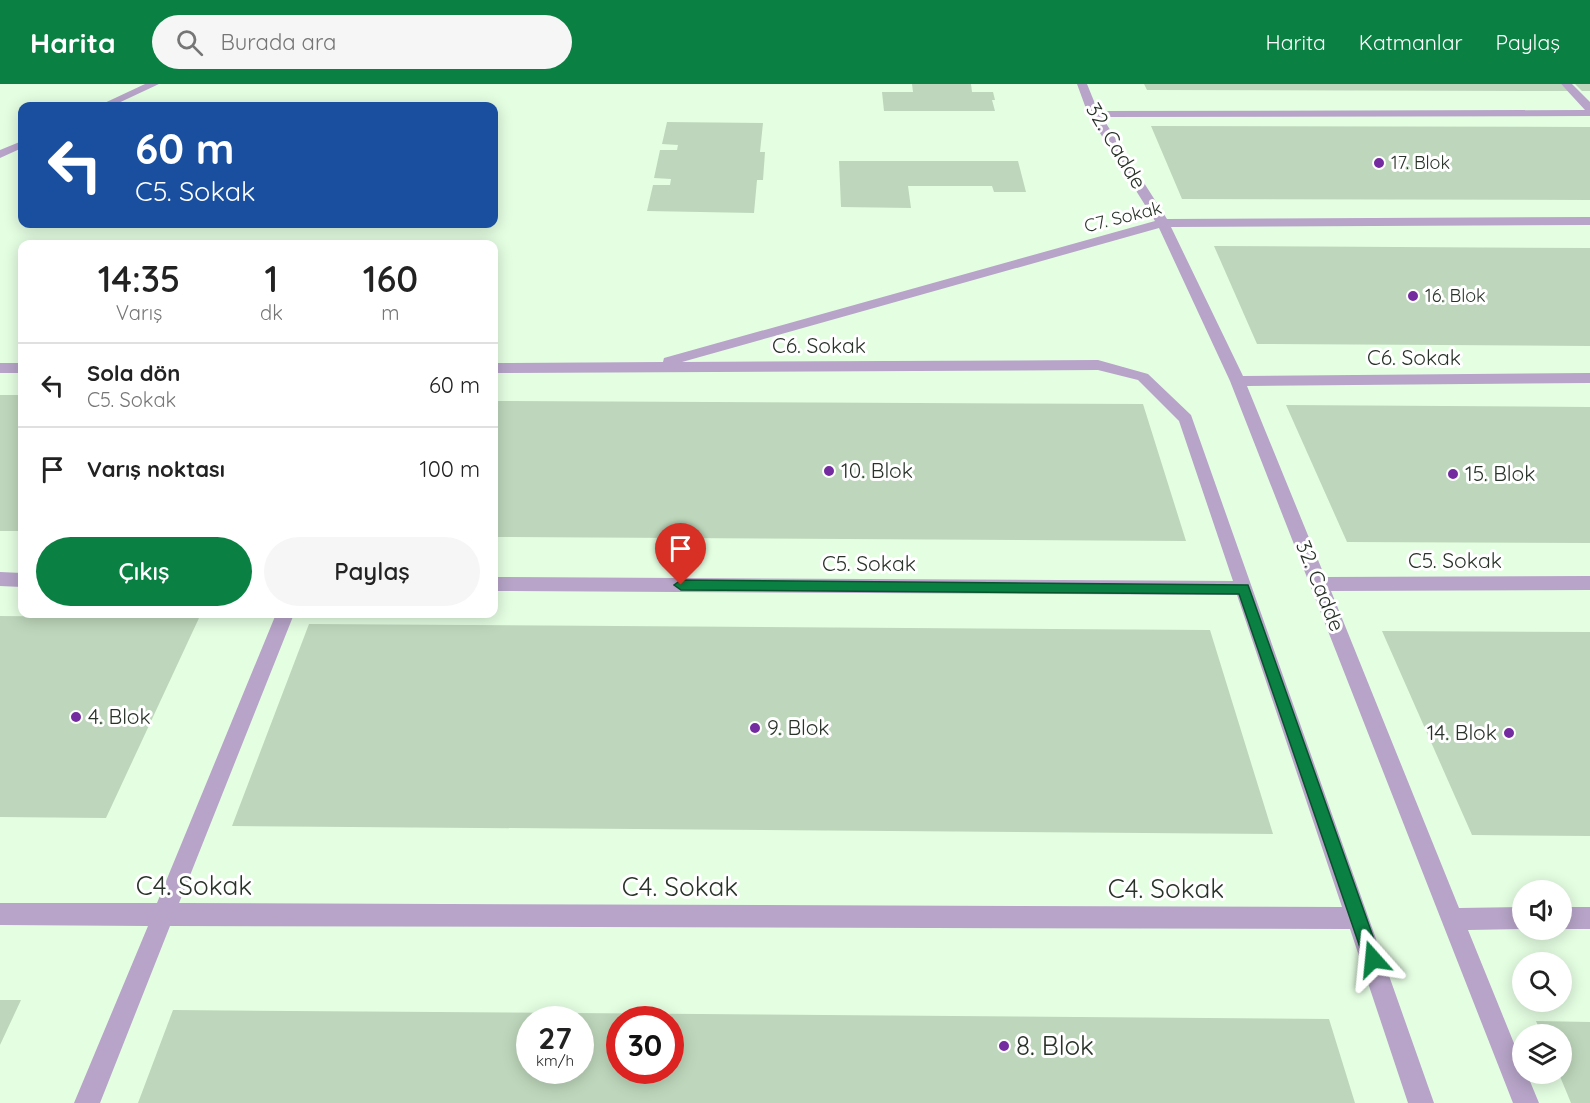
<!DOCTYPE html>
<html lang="tr">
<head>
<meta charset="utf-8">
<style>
  body { margin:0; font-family:Quicksand,sans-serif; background:#f6f6f6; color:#222; height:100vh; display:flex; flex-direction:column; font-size:22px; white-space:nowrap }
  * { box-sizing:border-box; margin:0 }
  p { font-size:20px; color:#767676 }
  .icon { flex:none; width:33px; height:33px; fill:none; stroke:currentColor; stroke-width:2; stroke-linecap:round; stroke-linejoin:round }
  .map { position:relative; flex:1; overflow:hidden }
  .drawer { position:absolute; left:18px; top:156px; width:480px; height:378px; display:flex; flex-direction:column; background:#fff; border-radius:12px; box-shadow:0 3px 15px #0003 }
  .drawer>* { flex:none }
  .guide { position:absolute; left:18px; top:18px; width:480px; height:126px; border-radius:12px; box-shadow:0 3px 15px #0003; background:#1a4fa0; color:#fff; overflow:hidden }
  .buttons { position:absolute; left:1512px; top:796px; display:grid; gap:12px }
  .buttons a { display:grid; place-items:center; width:60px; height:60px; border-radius:50%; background:#fff; box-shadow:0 3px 15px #0003; font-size:30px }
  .speed { position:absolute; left:516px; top:922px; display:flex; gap:12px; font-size:30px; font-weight:700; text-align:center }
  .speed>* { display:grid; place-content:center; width:78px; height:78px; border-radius:50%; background:#fff; box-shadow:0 3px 15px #0003; line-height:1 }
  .speed small { font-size:15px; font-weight:400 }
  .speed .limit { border:9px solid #d22; background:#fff; color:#111 }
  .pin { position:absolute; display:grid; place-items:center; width:51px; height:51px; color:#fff; margin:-62px -26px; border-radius:50% 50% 50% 0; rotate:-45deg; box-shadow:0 0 6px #0007 }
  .pin .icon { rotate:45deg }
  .me { position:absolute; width:66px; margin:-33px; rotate:342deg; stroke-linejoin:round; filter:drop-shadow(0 0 4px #0008) }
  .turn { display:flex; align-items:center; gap:21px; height:126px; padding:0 18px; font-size:27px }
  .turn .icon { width:78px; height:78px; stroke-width:2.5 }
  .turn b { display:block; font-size:42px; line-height:51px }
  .eta { display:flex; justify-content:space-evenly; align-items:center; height:102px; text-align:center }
  .eta b { font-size:36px; font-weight:600; line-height:42px }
  .button { display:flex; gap:12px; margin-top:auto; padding:12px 18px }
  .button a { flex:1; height:69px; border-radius:36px; background:#0b8043; color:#fff; font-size:24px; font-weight:600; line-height:69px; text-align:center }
  .button a+a { background:#f6f6f6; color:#222 }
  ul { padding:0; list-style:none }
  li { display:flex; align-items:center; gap:18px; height:84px; padding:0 18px; border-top:2px solid #e0e0e0 }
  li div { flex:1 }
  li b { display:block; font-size:22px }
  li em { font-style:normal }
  header { display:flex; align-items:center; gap:36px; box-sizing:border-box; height:84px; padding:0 30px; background:#0b8043; color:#fff }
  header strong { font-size:28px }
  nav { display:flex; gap:33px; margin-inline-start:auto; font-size:21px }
  .search { width:420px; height:54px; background:#f6f6f6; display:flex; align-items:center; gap:15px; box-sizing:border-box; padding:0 21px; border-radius:33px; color:#767676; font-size:22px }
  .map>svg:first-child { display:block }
  .building { fill:#bed7bc; fill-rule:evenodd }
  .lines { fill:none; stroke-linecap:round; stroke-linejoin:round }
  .lane { fill:#b7a4c8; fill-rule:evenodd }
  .street { fill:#b7a4c8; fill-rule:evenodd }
  .route { fill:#0b8043; stroke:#07532c; stroke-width:1.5 }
  .poi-dot { fill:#732b9f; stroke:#fff; stroke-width:2 }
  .labels { text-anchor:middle; stroke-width:6; stroke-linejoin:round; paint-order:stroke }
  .far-poi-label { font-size:18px; fill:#293329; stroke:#fff; text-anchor:start }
  .far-street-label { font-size:18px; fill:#293329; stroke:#fff }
  .street-label { font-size:21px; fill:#293329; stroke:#fff }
  .poi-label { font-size:21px; fill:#293329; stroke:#fff; text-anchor:start }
  .near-street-label { font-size:26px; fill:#293329; stroke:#fff }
  .near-poi-label { font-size:26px; fill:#293329; stroke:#fff; text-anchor:start }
</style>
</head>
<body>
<header>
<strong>Harita</strong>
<div class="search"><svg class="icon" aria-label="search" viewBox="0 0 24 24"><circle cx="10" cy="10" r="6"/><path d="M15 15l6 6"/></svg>Burada ara</div>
<nav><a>Harita</a><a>Katmanlar</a><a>Paylaş</a></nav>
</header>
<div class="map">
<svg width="1590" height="1019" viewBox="0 0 1590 1019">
  <rect width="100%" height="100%" fill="#e4fee2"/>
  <path class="building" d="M912,0h59l1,8h21l2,8h-3l3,11h-111l-2,-19h31z
    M1144,0h417l7,7 -421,-1z
    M1575,0h15v7h-8z
    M667,38l96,1 -3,29h5l-2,28h-6l-3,33 -107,-2 6,-26h17l1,-6 -17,-1 6,-28h17l1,-5 -16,-1z
    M1151,42l439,1v73l-408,-1z
    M839,77h179l8,31h-32l-2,-6h-84l3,22 -70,-1z
    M1214,162l376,2v98l-333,-2z
    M0,311h22v136h-22z
    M494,317l649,3 43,137 -692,-4z
    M1286,321l304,2v136l-243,-1z
    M0,532l199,2 -93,200 -106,-1z
    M309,540l901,6 63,204 -1041,-8z
    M1382,547l208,1v204l-118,-1z
    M0,916h21l-21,45z
    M173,926l1156,9 26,84h-1217zM530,936h50v51h-50zM620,936h50v51h-50z
    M1536,937l54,1v81h-19l-12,-29h3v-39h-20z"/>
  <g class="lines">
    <path class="lane" d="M145,0h14l-47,22h-14z
      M22,57v7l-22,10v-8z"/>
    <path class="street" d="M1077,0h10l11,27 487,-1 -24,-26h11l18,18v14l-488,1 65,102 423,-2v8l-419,2 72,149 347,-3v10l-343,3 78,191 265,-1v14l-259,1 128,317 63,-1v22l-54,1 54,133v11h5l12,29h-26l-283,-722 -71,-153 -477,134 416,-2 50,14 43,41 243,688h-26l-58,-174 -1180,-3 -70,177h-26l74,-177 -148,-1v-22h157l119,-289h18l-115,289 1163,4 -105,-312 -743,-4v-14l739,4 -54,-160 -41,-41 -40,-10 -604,3v-10l169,-1 1,-4 491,-137 -67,-107z
      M0,279h22v10h-22z
      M0,488l22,1v14l-22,-1z
      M1562,823h28v22h-28z"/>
  </g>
  <path class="route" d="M681,496l567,5 133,374 -2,6 -6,3 -7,-3 -2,-6 -125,-365 -558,-4 -7,-5z"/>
  <g class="poi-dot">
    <circle cx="1379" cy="79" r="6"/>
    <circle cx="1413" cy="212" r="6"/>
    <circle cx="829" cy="387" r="6"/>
    <circle cx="1453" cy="390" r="6"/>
    <circle cx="76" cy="633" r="6"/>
    <circle cx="755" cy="644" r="6"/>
    <circle cx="1509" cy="649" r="6"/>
    <circle cx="1004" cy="962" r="6"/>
  </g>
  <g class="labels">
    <g class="far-poi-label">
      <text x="1391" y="85">17. Blok</text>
      <text x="1425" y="218">16. Blok</text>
    </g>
    <g class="far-street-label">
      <text transform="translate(1123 133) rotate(-14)" y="6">C7. Sokak</text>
    </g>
    <g class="street-label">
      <text transform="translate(1116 62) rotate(59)" y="7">32. Cadde</text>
      <text x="819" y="269">C6. Sokak</text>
      <text x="1414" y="281">C6. Sokak</text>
      <text x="1455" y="484">C5. Sokak</text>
      <text x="869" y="487">C5. Sokak</text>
      <text transform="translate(1320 502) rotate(68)" y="7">32. Cadde</text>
    </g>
    <g class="poi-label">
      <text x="841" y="394">10. Blok</text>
      <text x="1465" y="397">15. Blok</text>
      <text x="88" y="640">4. Blok</text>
      <text x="767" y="651">9. Blok</text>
      <text x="1497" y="656" text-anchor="end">14. Blok</text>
    </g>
    <g class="near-street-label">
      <text x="194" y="811">C4. Sokak</text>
      <text x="680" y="812">C4. Sokak</text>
      <text x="1166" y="814">C4. Sokak</text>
    </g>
    <g class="near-poi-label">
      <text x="1016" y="971">8. Blok</text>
    </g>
  </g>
</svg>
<div class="buttons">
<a><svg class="icon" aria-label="sound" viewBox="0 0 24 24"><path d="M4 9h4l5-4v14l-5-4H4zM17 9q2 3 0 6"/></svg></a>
<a><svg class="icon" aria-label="search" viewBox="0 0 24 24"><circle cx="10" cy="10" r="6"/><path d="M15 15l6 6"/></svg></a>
<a><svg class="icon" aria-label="layers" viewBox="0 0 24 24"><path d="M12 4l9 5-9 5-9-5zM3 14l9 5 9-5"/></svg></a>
</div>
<div class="speed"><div>27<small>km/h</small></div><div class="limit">30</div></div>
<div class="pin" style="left:681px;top:501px;background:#d93025"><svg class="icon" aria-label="arrive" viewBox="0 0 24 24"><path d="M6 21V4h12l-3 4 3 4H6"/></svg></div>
<svg class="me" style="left:1373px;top:875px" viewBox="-20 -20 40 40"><path d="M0-17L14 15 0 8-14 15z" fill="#0b8043" stroke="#fff" stroke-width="4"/></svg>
<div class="guide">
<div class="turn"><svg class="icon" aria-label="left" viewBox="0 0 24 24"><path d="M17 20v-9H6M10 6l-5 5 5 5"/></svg><div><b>60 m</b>C5. Sokak</div></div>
</div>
<section class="drawer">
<div class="eta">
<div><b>14:35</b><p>Varış</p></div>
<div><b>1</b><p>dk</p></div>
<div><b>160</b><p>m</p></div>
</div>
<ul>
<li><svg class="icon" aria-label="left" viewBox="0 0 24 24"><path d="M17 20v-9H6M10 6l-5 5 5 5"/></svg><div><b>Sola dön</b><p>C5. Sokak</p></div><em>60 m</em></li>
<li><svg class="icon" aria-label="arrive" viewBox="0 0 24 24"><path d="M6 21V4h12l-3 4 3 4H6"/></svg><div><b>Varış noktası</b></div><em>100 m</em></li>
</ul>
<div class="button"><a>Çıkış</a><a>Paylaş</a></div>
</section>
</div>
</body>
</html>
